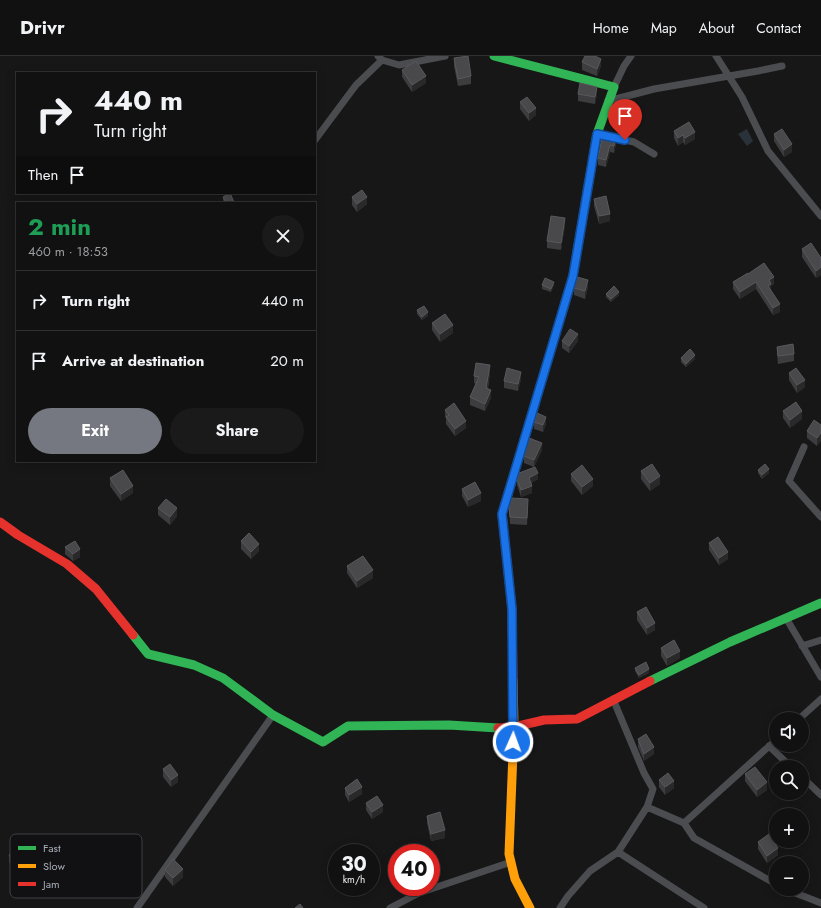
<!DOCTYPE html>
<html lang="en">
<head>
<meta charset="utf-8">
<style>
  body { margin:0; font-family:Jost,sans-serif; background:#1a1a1a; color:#f1f3f6; height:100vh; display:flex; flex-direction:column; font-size:15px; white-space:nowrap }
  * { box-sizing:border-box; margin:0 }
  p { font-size:13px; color:#9c9d9f }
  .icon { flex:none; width:22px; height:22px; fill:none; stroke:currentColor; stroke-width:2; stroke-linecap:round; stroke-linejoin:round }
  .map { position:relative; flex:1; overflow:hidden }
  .details { position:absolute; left:16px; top:146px; width:300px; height:260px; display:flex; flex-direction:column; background:#111; border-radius:0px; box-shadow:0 2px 10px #0003,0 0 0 1px #303131 }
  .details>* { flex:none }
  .guide { position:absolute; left:16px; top:16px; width:300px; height:122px; border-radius:0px; box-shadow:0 2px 10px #0003,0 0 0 1px #303131; background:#111; color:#f1f3f6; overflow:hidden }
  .buttons { position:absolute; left:769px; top:656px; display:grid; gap:8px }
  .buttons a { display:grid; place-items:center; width:40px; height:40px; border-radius:50%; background:#111; box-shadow:0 2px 10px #0003,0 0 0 1px #303131; font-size:20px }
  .speed { position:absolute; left:328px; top:788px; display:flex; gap:8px; font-size:20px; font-weight:700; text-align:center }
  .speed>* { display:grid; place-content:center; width:52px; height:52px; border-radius:50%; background:#111; box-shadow:0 2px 10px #0003,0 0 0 1px #303131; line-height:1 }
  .speed small { font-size:10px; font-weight:400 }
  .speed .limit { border:6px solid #d22; background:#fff; color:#111 }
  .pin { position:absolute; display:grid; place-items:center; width:34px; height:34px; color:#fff; margin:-41px -17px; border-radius:50% 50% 50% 0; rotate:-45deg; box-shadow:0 0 4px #0007 }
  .pin .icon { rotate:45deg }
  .me { position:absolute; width:44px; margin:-22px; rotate:2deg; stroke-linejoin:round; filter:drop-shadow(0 0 3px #0008) }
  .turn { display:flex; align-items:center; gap:14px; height:84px; padding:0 12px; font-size:18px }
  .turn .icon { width:52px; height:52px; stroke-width:2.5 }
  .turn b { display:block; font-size:28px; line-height:34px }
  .then { display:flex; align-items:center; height:38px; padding:0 12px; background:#0003; gap:8px; font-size:15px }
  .round { display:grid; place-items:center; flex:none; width:42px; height:42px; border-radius:21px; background:#1a1a1a }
  .headline { display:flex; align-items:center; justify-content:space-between; height:68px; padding:0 12px }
  h1 { font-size:24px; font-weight:700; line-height:30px; color:#1e9e55 }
  .action { display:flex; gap:8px; margin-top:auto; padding:8px 12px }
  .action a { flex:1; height:46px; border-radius:24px; background:#757880; color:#fff; font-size:16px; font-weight:700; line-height:46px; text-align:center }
  .action a+a { background:#1a1a1a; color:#f1f3f6 }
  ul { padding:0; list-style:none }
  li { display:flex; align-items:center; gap:12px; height:60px; padding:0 12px; border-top:1px solid #303131 }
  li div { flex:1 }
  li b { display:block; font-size:15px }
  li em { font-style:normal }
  header { display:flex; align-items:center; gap:24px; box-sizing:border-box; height:56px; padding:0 20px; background:#111; border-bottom:1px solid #303131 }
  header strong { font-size:19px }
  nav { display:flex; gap:22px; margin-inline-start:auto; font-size:14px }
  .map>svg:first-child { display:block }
  .water { fill:#2a3239 }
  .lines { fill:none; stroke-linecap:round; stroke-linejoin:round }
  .street { stroke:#4b4c50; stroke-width:7 }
  .fast { stroke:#30b455; stroke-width:9 }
  .slow { stroke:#ff9f0a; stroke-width:9 }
  .jam { stroke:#e5322d; stroke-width:9 }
  .wall { fill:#3d3d3f }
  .shaded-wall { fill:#29292a }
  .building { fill:#49494c; stroke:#58595d }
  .route-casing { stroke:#114b97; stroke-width:10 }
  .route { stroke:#1a73e8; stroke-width:7 }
  .key { fill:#111113; stroke:#3e4045; stroke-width:1 }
  .key-label { font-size:11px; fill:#a8adb8 }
</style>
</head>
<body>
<header>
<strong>Drivr</strong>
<nav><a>Home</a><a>Map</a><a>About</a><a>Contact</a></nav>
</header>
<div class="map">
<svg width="821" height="852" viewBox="0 0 821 852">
  <rect width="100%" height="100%" fill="#171717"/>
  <path class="water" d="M747,73l6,12 -6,5 -9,-12z"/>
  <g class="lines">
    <path class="street" d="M378,0l4,4 17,5 46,-9
      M716,0l26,41 26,54 53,65
      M614,31l10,-21 7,-10
      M608,45l46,-12 104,-18 24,-5
      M608,80l26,6 20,12
      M315,84l41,-55 26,-25
      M804,391l-15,34 32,36
      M786,562l35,59
      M802,590l19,-6
      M799,663l22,-20
      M769,690l22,21
      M802,721l19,18
      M647,751l37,16 92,-83
      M684,767l10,15 82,46
      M618,796l86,56
      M785,833l36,14
      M137,852l136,-193
      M390,852l29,-15 92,-31
      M560,852l8,-12 22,-25 28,-19 29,-45 6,-18 -9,-16 -31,-74"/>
    <path class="fast" d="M494,0l120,31 -17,47 -24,142 -68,228
      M133,579l15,19 46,11 29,13 50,37 50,27 25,-16 101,-1 49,3
      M650,625l80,-39 91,-39"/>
    <path class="slow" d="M513,624l1,47 -5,127 6,25 15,29"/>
    <path class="jam" d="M505,448l-3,10 10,95 1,71
      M0,466l18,13 49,29 29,25 37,46
      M498,672l16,-1 30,-7 33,-1 73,-38"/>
  </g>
  <path class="wall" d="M454,2l17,18v8l-13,2 -4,-20z
    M582,6l19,4 -4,10 -15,-6z
    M402,14l24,13 -14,9 -10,-15z
    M578,38h19l-2,10 -17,-3z
    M520,46l16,13 -7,6 -9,-12z
    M674,75l21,8 -10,6 -2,-3 -5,4 -4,-8z
    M603,77l13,11 -2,9 -4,-1 -4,15 -8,-2v-7z
    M774,78l18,18 -8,5 -10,-16z
    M223,141l11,6h-10l-1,-3z
    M352,141l15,7 -10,8 -5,-7z
    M594,143l16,22 -11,3 -5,-18z
    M565,169l-4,25 -14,-2v-7z
    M802,193l19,9v17l-5,3 -14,-21z
    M748,218l26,10 -3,2v5l9,21 -7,3 -17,-26 -16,10 -7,-10v-7z
    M542,229h12l-3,7 -9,-3z
    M588,231l-3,12 -11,-4v-7z
    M606,238l13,1 -8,7 -5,-5z
    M417,254l11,6 -6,4 -5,-6z
    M432,267l21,10 -13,9 -8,-12z
    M562,285h16l-9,12 -7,-5z
    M777,291l17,7v7l-16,3 -1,-10z
    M681,302l14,1 -9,8 -5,-5z
    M490,317l-2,16 3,9 -6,13 -15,-6v-8l6,-13 -2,-1v-7z
    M789,317l16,14 -8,6 -8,-13z
    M521,323l-3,12 -14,-3v-7z
    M445,354l21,18 -11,8 -9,-12v-6l-1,-1z
    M783,355l19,8 -12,9 -7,-10z
    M534,366l12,2 -3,8 -9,-3z
    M821,369l-4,21 -10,-8v-7z
    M542,394l-8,17 -10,-4v-7z
    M758,414l11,3 -7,6 -4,-6z
    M641,415l19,13 -10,7 -9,-12z
    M571,418l22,12 -11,9 -11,-14z
    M110,422l23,15 -12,8 -11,-15z
    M517,423h21l-7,4 1,10 -11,4 -4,-12z
    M462,433l19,12 -13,6 -6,-11z
    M509,451h19l-1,18 -17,-1z
    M158,452l19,8 -7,9 -12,-10z
    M241,485l18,10 -8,8 -10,-10z
    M709,487l19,16 -9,6 -10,-15z
    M65,491l15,10 -7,4 -8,-7z
    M347,510l26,12 -16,10 -10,-15z
    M637,556l18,18 -8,5 -10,-15z
    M661,592l19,10 -13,8 -6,-10z
    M635,612l14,5 -10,5 -4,-7z
    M638,683l16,15 -10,7 -6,-14z
    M163,713l15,13 -7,5 -8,-10z
    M745,718l22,16 -10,7 -12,-16z
    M659,724l15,8 -9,7 -6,-8z
    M345,732l17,6 -13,8 -4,-7z
    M366,747l17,9 -11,7 -6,-9z
    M427,760l18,22 -14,3 -4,-18z
    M758,786l20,13 -11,8 -9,-14z
    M9,799l19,15 -9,6 -10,-14z
    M165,814l18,7 -10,9 -8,-9z
    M126,823l14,3 -6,9 -8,-5z"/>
  <path class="shaded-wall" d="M601,3v7l-4,10v-7z
    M426,20v7l-14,9v-7z
    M597,31v7l-2,10v-7z
    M536,52v7l-7,6v-8z
    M695,76v7l-10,6v-7z
    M683,79v7l-5,4v-8z
    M616,80v8l-2,9v-7z
    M792,88v8l-8,5v-7z
    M610,89v7l-4,15v-7z
    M367,141v7l-10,8v-8z
    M610,158v7l-11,3v-8z
    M565,162v7l-4,25v-7z
    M821,211v8l-5,3v-7z
    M774,221v7l-3,2v5l-3,2 1,-13z
    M588,224v7l-3,12v-8z
    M554,226v3l-3,7v-3z
    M756,226v7l-16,10v-7z
    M619,236v3l-8,7v-3z
    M780,248v8l-7,3v-7z
    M428,256v4l-6,4v-3z
    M453,269v8l-13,9v-8z
    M578,278v7l-9,12v-7z
    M695,299v4l-9,8v-3z
    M490,309v8l-4,23v-8z
    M521,316v7l-3,12v-7z
    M805,324v7l-8,6v-8z
    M491,334v8l-6,13v-7z
    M802,355v8l-12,9v-8z
    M546,361v7l-3,8v-7z
    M466,365v7l-11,8v-7z
    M821,377v8l-4,5v-8z
    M542,387v7l-8,17v-7z
    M769,413v4l-7,6v-4z
    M538,417v6l-9,6v-7z
    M660,420v8l-10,7v-8z
    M593,423v7l-11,9v-8z
    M133,430v7l-12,8v-7z
    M532,430v7l-11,4v-7z
    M481,437v8l-13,6v-7z
    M177,452v8l-7,9v-8z
    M259,488v7l-8,8v-7z
    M80,493v8l-7,4v-7z
    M728,496v7l-9,6v-7z
    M373,514v8l-16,10v-7z
    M655,567v7l-8,5v-7z
    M680,595v7l-13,8v-8z
    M649,613v4l-10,5v-3z
    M654,691v7l-10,7v-7z
    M178,719v7l-7,5v-7z
    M674,725v7l-9,7v-8z
    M767,726v8l-10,7v-7z
    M362,731v7l-13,8v-7z
    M383,749v7l-11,7v-7z
    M445,774v8l-14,3v-7z
    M778,792v7l-11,8v-7z
    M28,807v7l-9,6v-7z
    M183,813v8l-10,9v-8z
    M140,819v7l-6,9v-7z"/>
  <path class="building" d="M468,0l3,20 -13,3 -4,-21z
    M585,0h10l6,3 -4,10 -15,-7z
    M416,5l10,15 -14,9 -10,-15z
    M580,27l17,4 -2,10 -17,-3z
    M527,41l9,11 -7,5 -9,-11z
    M689,66l6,10 -10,6 -2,-3 -5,3 -4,-7z
    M782,73l10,15 -8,6 -10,-16z
    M603,77l13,3 -2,10 -4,-1 -4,15 -8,-2z
    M362,134l5,7 -10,7 -5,-7z
    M230,137l4,9 -3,1h-5l-3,-6z
    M606,140l4,18 -11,2 -5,-17z
    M551,160l14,2 -4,25 -14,-2z
    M811,187l10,15v9l-5,4 -14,-22z
    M764,207l10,14 -5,3 2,4 -3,2 12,18 -7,4 -17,-26 -16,10 -7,-10 15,-9v1z
    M577,221l11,3 -3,11 -11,-3z
    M545,222l9,4 -3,7 -9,-4z
    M614,230l5,6 -8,7 -5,-5z
    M424,250l4,6 -6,5 -5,-7z
    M445,258l8,11 -13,9 -8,-11z
    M570,273l8,5 -9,12 -7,-5z
    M793,288l1,10 -16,2 -1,-9z
    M690,293l5,6 -9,9 -5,-6z
    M476,307l14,2 -4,23 5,2 -6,14 -15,-7 9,-20 -5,-1z
    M507,312l14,4 -3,12 -14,-3z
    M796,312l9,12 -8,5 -8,-12z
    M796,346l6,9 -12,9 -7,-9z
    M454,347l12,18 -11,8 -9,-12 3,-2 -4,-5z
    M537,357l9,4 -3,8 -9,-3z
    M814,364l7,5v8l-4,5 -10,-7z
    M529,382l13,5 -8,17 -10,-4z
    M652,408l8,12 -10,7 -9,-12z
    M765,408l4,5 -7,6 -4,-5z
    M582,409l11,14 -11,8 -11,-13z
    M535,411l3,6 -9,5 3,8 -11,4 -4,-11 2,-6z
    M123,414l10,16 -12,8 -11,-16z
    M475,426l6,11 -13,7 -6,-11z
    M511,442l17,1 -1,19 -17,-1 -1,-10z
    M166,443l11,9 -7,9 -12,-9z
    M249,477l10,11 -8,8 -10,-11z
    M718,481l10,15 -9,6 -10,-15z
    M75,485l5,8 -7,5 -8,-7z
    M363,500l10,14 -16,11 -10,-15z
    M646,551l9,16 -8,5 -10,-16z
    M674,584l6,11 -13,7 -6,-10z
    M646,606l3,7 -10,6 -4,-7z
    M646,678l8,13 -10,7 -6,-15z
    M170,708l8,11 -7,5 -8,-11z
    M755,711l12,15 -10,8 -12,-16z
    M668,717l6,8 -9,6 -6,-7z
    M357,723l5,8 -13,8 -4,-7z
    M377,740l6,9 -11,7 -6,-9z
    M440,756l5,18 -14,4 -4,-18z
    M769,778l9,14 -11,8 -9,-14z
    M18,792l10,15 -9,6 -10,-14z
    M173,803l10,10 -10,9 -8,-8z
    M300,848l3,4h-8z"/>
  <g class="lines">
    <defs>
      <path id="route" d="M513,686l-1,-133 -10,-95 71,-238 24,-142 28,6"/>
    </defs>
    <use href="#route" class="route-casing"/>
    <use href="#route" class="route"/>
  </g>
  <rect x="10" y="778" width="132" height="64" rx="6" class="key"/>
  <rect x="18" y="790" width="18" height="4" fill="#30b455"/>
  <rect x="18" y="808" width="18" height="4" fill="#ff9f0a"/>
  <rect x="18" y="826" width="18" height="4" fill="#e5322d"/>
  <g class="key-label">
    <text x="43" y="796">Fast</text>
    <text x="43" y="814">Slow</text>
    <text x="43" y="832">Jam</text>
  </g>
</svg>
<div class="buttons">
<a><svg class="icon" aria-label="sound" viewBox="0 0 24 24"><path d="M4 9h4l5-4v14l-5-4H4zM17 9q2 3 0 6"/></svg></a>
<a><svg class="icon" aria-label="search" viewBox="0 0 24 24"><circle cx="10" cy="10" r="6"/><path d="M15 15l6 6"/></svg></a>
<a>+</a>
<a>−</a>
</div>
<div class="speed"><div>30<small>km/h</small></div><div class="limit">40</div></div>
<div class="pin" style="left:625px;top:84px;background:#d93025"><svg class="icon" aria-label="arrive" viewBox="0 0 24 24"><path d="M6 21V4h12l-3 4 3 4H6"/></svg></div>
<svg class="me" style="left:513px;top:686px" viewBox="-20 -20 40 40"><circle r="17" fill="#1a73e8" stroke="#fff" stroke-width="3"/><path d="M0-11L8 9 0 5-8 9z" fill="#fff"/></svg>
<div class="guide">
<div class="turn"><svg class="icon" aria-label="right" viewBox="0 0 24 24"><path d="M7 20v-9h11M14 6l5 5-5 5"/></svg><div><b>440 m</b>Turn right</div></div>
<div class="then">Then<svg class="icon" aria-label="arrive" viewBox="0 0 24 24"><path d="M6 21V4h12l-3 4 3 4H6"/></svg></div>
</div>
<section class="details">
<div class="headline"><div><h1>2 min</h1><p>460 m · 18:53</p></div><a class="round"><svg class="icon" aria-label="close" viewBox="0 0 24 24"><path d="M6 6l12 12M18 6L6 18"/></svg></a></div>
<ul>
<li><svg class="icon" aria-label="right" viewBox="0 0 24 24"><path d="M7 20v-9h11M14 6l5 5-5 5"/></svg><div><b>Turn right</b></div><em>440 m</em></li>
<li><svg class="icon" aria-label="arrive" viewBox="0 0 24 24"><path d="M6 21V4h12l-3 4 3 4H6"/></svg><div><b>Arrive at destination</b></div><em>20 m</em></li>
</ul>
<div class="action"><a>Exit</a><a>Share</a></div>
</section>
</div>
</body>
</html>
